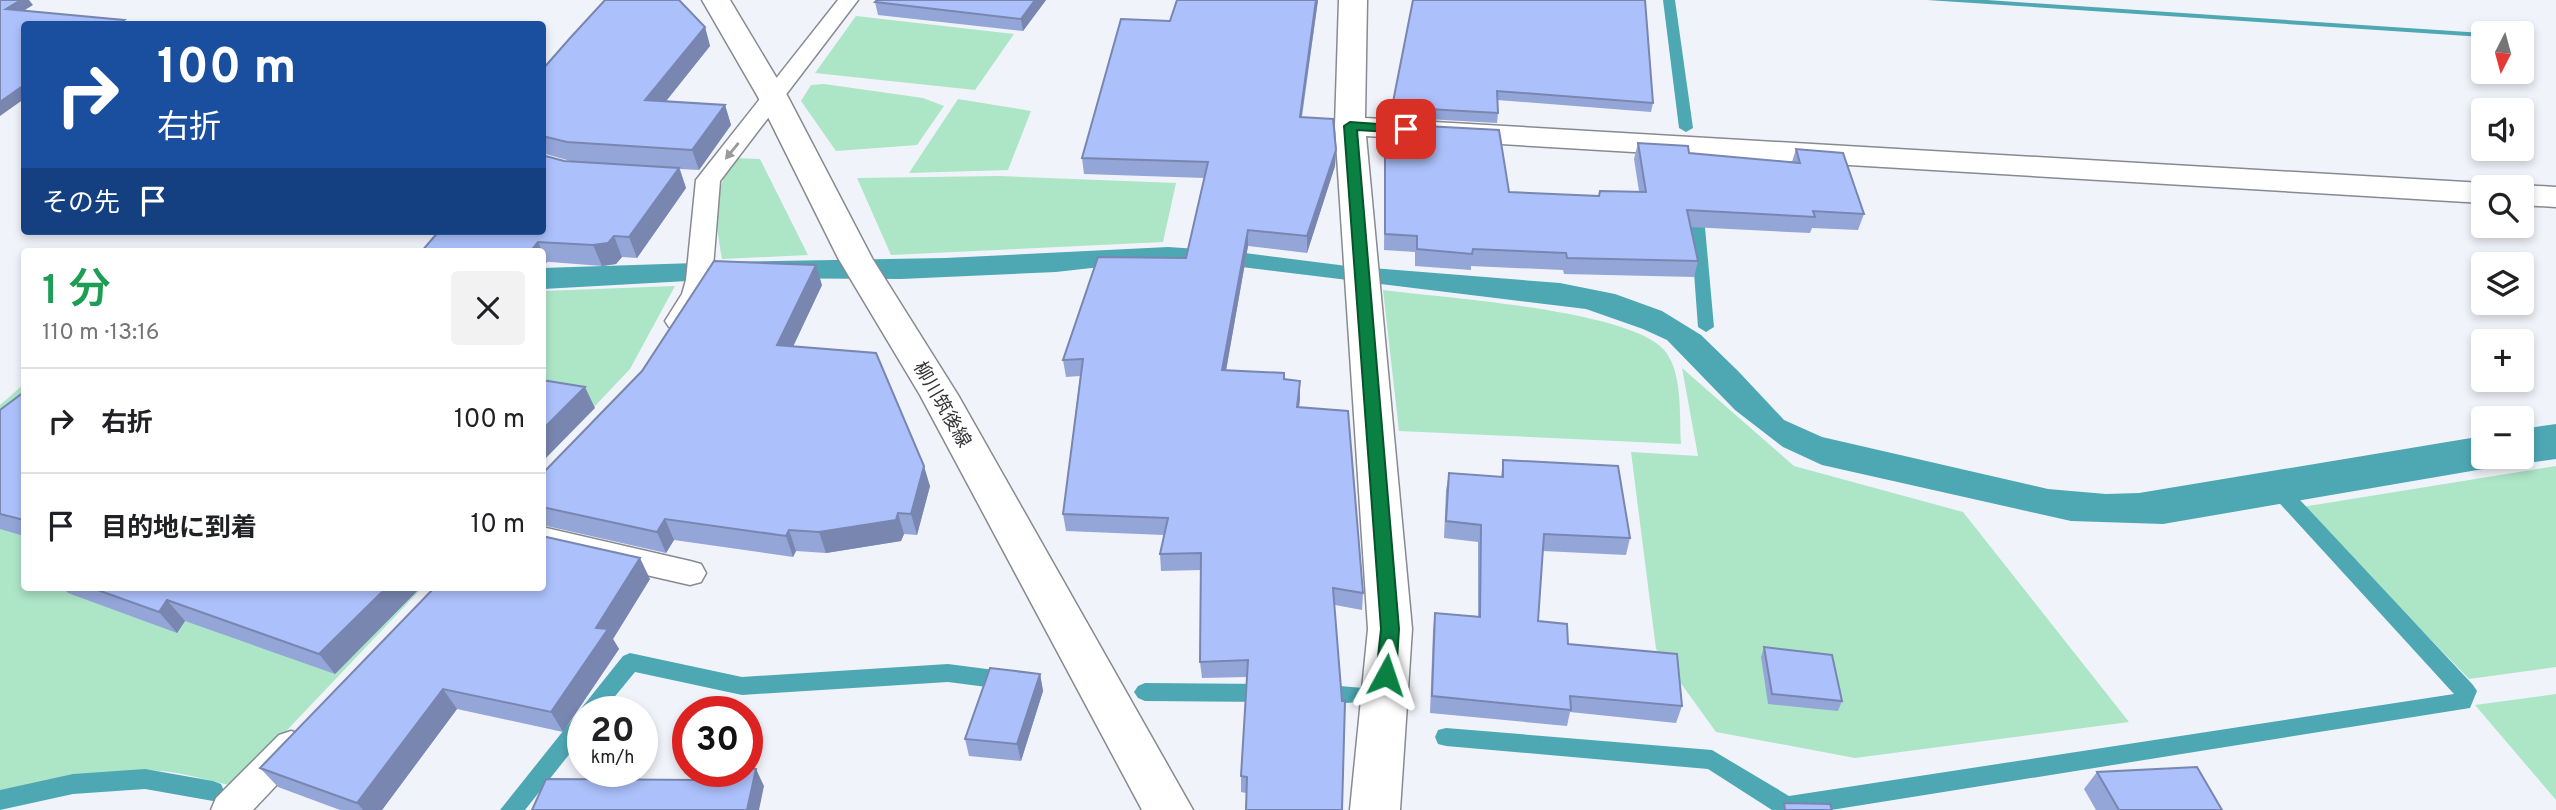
<!DOCTYPE html>
<html lang="ja">
<head>
<meta charset="utf-8">
<style>
  body { margin:0; font-family:Overpass,"Noto Sans JP",sans-serif; background:#f2f2f2; color:#202124; height:100vh; display:flex; flex-direction:column; font-size:26px; white-space:nowrap }
  * { box-sizing:border-box; margin:0 }
  p { font-size:23px; color:#757577 }
  .icon { flex:none; width:38px; height:38px; fill:none; stroke:currentColor; stroke-width:2; stroke-linecap:round; stroke-linejoin:round }
  .map { position:relative; flex:1; overflow:hidden }
  .drawer { position:absolute; left:21px; top:248px; width:525px; height:343px; display:flex; flex-direction:column; background:#fff; border-radius:7px; box-shadow:0 4px 10px #0003 }
  .drawer>* { flex:none }
  .top-card { position:absolute; left:21px; top:21px; width:525px; height:214px; border-radius:7px; box-shadow:0 4px 10px #0003; background:#1a4fa0; color:#fff; overflow:hidden }
  .needle { width:46px; rotate:186deg }
  .fabs { position:absolute; left:2471px; top:21px; display:grid; gap:14px }
  .fabs a { display:grid; place-items:center; width:63px; height:63px; border-radius:7px; background:#fff; box-shadow:0 4px 10px #0003; font-size:35px }
  .speed { position:absolute; left:567px; top:696px; display:flex; gap:14px; font-size:35px; font-weight:700; text-align:center }
  .speed>* { display:grid; place-content:center; width:91px; height:91px; border-radius:50%; background:#fff; box-shadow:0 4px 10px #0003; line-height:1 }
  .speed small { font-size:18px; font-weight:400 }
  .speed .limit { border:10px solid #d22; background:#fff; color:#111 }
  .pin { position:absolute; display:grid; place-items:center; width:60px; height:60px; color:#fff; margin:-30px; border-radius:14px; box-shadow:0 4px 10px #0006 }
  .me { position:absolute; width:77px; margin:-38px; rotate:5deg; stroke-linejoin:round; filter:drop-shadow(0 0 5px #0008) }
  .turn { display:flex; align-items:center; gap:24px; height:147px; padding:0 21px; font-size:32px }
  .turn .icon { width:91px; height:91px; stroke-width:2.5 }
  .turn b { display:block; font-size:49px; line-height:60px }
  .then { display:flex; align-items:center; height:66px; padding:0 21px; background:#0003; gap:14px; font-size:26px }
  .round { display:grid; place-items:center; flex:none; width:74px; height:74px; border-radius:7px; background:#f2f2f2 }
  .summary { display:flex; align-items:center; justify-content:space-between; height:119px; padding:0 21px }
  h1 { font-size:42px; font-weight:600; line-height:52px; color:#1e9e55 }
  ul { padding:0; list-style:none }
  li { display:flex; align-items:center; gap:21px; height:105px; padding:0 21px; border-top:2px solid #e0e0e0 }
  li div { flex:1 }
  li b { display:block; font-size:26px }
  li em { font-style:normal }
  .map>svg:first-child { display:block }
  .green { fill:#ade5c7 }
  .water { fill:#4ea8b4 }
  .lines { fill:none; stroke-linecap:round; stroke-linejoin:round }
  .stream { fill:#4ea8b4; fill-rule:evenodd }
  .service-casing { stroke:#888a91; stroke-width:3 }
  .minor-casing { stroke:#888a91; stroke-width:3 }
  .secondary-casing { stroke:#888a91; stroke-width:3 }
  .service { fill:#fff; fill-rule:evenodd }
  .minor { fill:#fff; fill-rule:evenodd }
  .secondary { fill:#fff; fill-rule:evenodd }
  .wall { fill:#94a5d8 }
  .shaded-wall { fill:#7886b0 }
  .building { fill:#acc0fb; stroke:#7886b0; stroke-width:2 }
  .oneway { fill:#9a9a9c }
  .route { fill:#0b8043; stroke:#07532c; stroke-width:2 }
  .labels { text-anchor:middle; stroke-width:6; stroke-linejoin:round; paint-order:stroke }
  .street-label { font-size:19px; fill:#343538; stroke:#fff }
</style>
</head>
<body>
<div class="map">
<svg width="2556" height="810" viewBox="0 0 2556 810">
  <rect width="100%" height="100%" fill="#f1f3fa"/>
  <path class="green" d="M856,16l158,18 -39,56 -160,-17z
    M824,84l99,14 21,8 -27,39 -81,6 -35,-50 10,-16z
    M958,99l73,12 -23,59 -99,3z
    M735,158l25,1 48,96 -86,4c-7,-41 -11,-65 13,-101z
    M999,176l177,7 -13,59 -272,13 -34,-77z
    M675,286l-45,83 -87,92v-170z
    M1383,290c61,8 234,19 277,56 24,20 19,69 21,98l-282,-13z
    M1682,368l112,98 169,46 166,210 -274,36 -139,-26 -60,-83 -25,-197 67,4z
    M24,384v204h398l-188,198c-21,-4 -42,-11 -64,-14 -55,-7 -116,10 -170,22v-389z
    M2556,466v201l-87,12 -167,-172z
    M2556,694v106l-81,-95z"/>
  <path class="water" d="M1927,0h60l496,33v4z
    M1168,247l61,4 118,15 213,17 55,11 47,17 39,24 37,36 46,49 38,17 226,52 58,5 33,-1 344,-57v21h39v-28l34,-5v35l-67,9 -326,56 -92,-3 -249,-56 -39,-18 -48,-37 -68,-70 -24,-11 -57,-20 -393,-48 -30,-1 -107,12 -155,7 -159,-1 -199,11 -1,-21 184,-6 219,-4z"/>
  <g class="lines">
    <path class="stream" d="M1663,0h12l18,128 -7,4 -7,-4z
      M1696,201l7,4 11,122 -8,5 -8,-5 -9,-122z
      M2279,483l7,2 187,200 4,6 -7,17 -639,102h-59l-64,-41 -262,-23 -8,-2 -3,-7 3,-7 8,-2 266,22 77,46 665,-102 -182,-199 -2,-5 2,-5z
      M630,653l112,24 206,-13 62,8 7,3 3,6 -3,6 -7,3 -62,-8 -206,13 -107,-23 -33,40h-19v25l-58,73h-25l123,-154z
      M1145,683l123,1 7,3 4,6 -4,6 -7,3 -123,-1 -7,-3 -4,-6 4,-6z
      M1317,684l46,4 4,6 -4,6c-14,5 -39,4 -53,-1l-4,-6 4,-6z
      M145,769l68,12 8,3 3,7 -3,7 -8,3 -68,-12 -72,5 -73,16v-20l73,-16z"/>
    <defs>
      <path id="service" d="M838,0h20l-138,181 -8,99 -4,14 -21,33 -9,3 -9,-3 -4,-6 17,-27 4,-14 10,-100z
        M542,527l148,34 11,3 5,9 -5,9 -11,3 -148,-34z
        M291,731l12,4 5,11 -5,11 -50,53h-42l5,-12 63,-63z"/>
      <path id="minor" d="M1339,0h28l-2,118 1118,65 12,4h-12v16l-1117,-67 46,493 -12,181h-50l18,-181 -33,-503z
        M2522,185l34,2v20l-34,-2v-18h-8z"/>
      <path id="secondary" d="M702,0h28l58,97 84,161 86,137 235,415h-51l-222,-415 -82,-137 -80,-161z"/>
    </defs>
    <use href="#service" class="service-casing"/>
    <use href="#minor" class="minor-casing"/>
    <use href="#secondary" class="secondary-casing"/>
    <use href="#service" class="service"/>
    <use href="#minor" class="minor"/>
    <use href="#secondary" class="secondary"/>
  </g>
  <path class="wall" d="M1046,0l-23,31 -145,-16 -3,-13z
    M1177,0h141l-16,117 34,33 -1,16 -28,87 -59,-7 -22,125 58,8 16,19 -1,9 64,186 -1,17 -27,-5 -89,188 -5,-1v-16l6,-99 -45,1 -2,-16 1,-92 -40,1 -1,-17 4,-19 -98,-4 -3,-17 17,-138 -14,1 -3,-17 123,-102 19,-80 -121,-4 -2,-16 88,-137z
    M1413,0l240,103 -2,9 -154,-12 1,13 -1,10 -106,-6 1,-10z
    M705,27l5,19 -44,55 59,4 6,20 -32,45 -19,-1 6,19 -49,70 -15,-1 -6,7 -14,2 -181,-14 143,-91 10,1 -32,-9v-83z
    M1385,138l124,54 90,4 40,-5 -5,-32 4,-16 51,10 103,9 4,-13 68,65 -6,16 -46,-2 -2,5 -120,-6 8,34 -4,16 -130,-3 -1,-4 -92,-4v4l-56,-4v-14l-31,-2z
    M822,285l-29,61 137,140 -13,49 -13,-1 -3,7 -75,12 -30,-2 -3,6 -119,-17 -8,13 -124,-28v-51z
    M24,392v144l-24,-7v-119z
    M1503,460l127,78 -4,17 -83,-4 -5,70 30,23 114,62 -6,17 -106,-11 -3,14 -137,-13 3,-83 2,-17 43,3v-74l-34,-4 2,-48 3,-17 52,4z
    M650,579l-37,60 6,10 -56,83 -106,-23 -75,101h-42l-62,-23 -18,-19z
    M63,588h357l-85,86 -150,-53 -8,12 -109,-40z
    M1764,647l78,54 -4,10 -70,-7 -7,-47z
    M1040,674l3,17 -22,70 -52,-5 -4,-17z
    M2097,772l125,38h-126l-12,-21z"/>
  <path class="shaded-wall" d="M21,0h8l4,5 -21,13 -6,-9z
    M1035,0h11l-23,31 -2,-12z
    M1316,0h2l-19,133 1,-16z
    M124,20l3,4h-10z
    M705,27l5,19 -59,74 -6,-20z
    M24,85v14l-24,17v-14z
    M725,105l6,20 -32,45 -7,-20z
    M1336,150l-1,16 -28,87v-17z
    M679,168l7,20 -49,70 -8,-21z
    M1248,230v16l-25,141 -1,-17z
    M614,236l8,21 -6,7 -14,2 -9,-21z
    M538,242l9,20 -5,6v-16h-12z
    M816,265l6,20 -38,81 -7,-21z
    M1300,381v17l-3,26v-17z
    M585,387l10,21 -53,54v-32z
    M924,466l6,20 -13,49 -6,-21z
    M898,513l6,21 -3,7 -75,12 -7,-21z
    M665,519l9,21 -8,13 -9,-21z
    M789,530l7,21 -3,6 -7,-21z
    M640,558l10,21 -37,60 6,10 -56,83 -12,-20 45,-84z
    M386,588h34l-85,86 -16,-20z
    M167,600l18,21 -8,12 -18,-21z
    M1040,674l3,17 -22,70 -4,-17z
    M443,689l14,20 -75,101h-19l-6,-7z
    M756,769l8,17 -5,24h-12z"/>
  <path class="building" d="M0,0h21l-15,9 118,11 -7,4h-93v61l-24,17z
    M605,0h74l26,27 -60,73 80,5 -33,45 -125,-8 -25,-6v-66l29,-33z
    M877,0h158l-14,19 -146,-17z
    M1177,0h139l-16,117 33,2 3,31 -29,86 -59,-6 -26,140 62,3v6l16,2 -3,26 51,4 15,182 -30,-5 9,113h3l-3,109h-96l1,-33 -6,-1 7,-116 -48,2 1,-109 -41,1 8,-36 -105,-4 20,-155 -20,1 35,-103 88,1 22,-96 -126,-4 39,-139 49,2z
    M1413,0h232l8,103 -156,-12 1,22 -106,-6z
    M1388,124l111,6 10,62 90,4 1,-5 46,1 -8,-49 50,3 1,7 111,10 -4,-14 47,4 21,61 -51,-3 2,6 -128,-7 11,51 -131,-3 -1,-5 -93,-4 -1,5 -55,-5v-13l-32,-2v-96z
    M542,155l22,6 115,7 -50,69 -15,-1 -6,7 -15,2 -55,-3 -8,10h-109l18,-21h103z
    M714,261l102,4 -39,80 99,8 48,113 -13,48 -13,-1 -2,7 -77,12 -30,-2 -3,6 -121,-17 -8,13 -115,-25v-33l100,-103z
    M542,380l43,7 -43,43z
    M24,392v128l-24,-6v-104z
    M1503,460l115,6 12,72 -86,-4 -6,87 29,3 1,20 109,10 5,52 -112,-10 1,14 -139,-14 3,-83 45,4 1,-92 -35,-4 3,-48 54,4z
    M542,536l98,22 -44,70 12,1 -57,83 -108,-23 -86,114 -97,-35 174,-180h108z
    M92,588h294l-67,66 -152,-54 -8,12z
    M1764,647l68,8 10,46 -70,-7z
    M990,668l50,6 -23,70 -52,-5z
    M2197,767l25,43h-103l-22,-38z
    M747,768l9,1 -9,41h-215l14,-31 162,1 4,-8h35z
    M1784,803l46,1 2,6h-47z"/>
  <defs><path id="oneway-solid" d="M-6-.8H1V-3.2L6.5 0L1 3.2V.8H-6Z" transform="scale(1.75)"/></defs>
  <use class="oneway" href="#oneway-solid" transform="translate(732 151) rotate(129)"/>
  <path class="route" d="M1350,122l56,4 6,3 -6,4 -49,-3 42,499 -3,46 -3,6 -7,2 -7,-2 -3,-6 5,-46 -37,-503z"/>
  <g class="labels">
    <g class="street-label">
      <text transform="translate(943 404) rotate(60)" y="7">柳川筑後線</text>
    </g>
  </g>
</svg>
<div class="fabs">
<a><svg class="needle" viewBox="-14 -14 28 28"><path d="M0-13l5 13h-10z" fill="#e53935"/><path d="M0 13l5-13h-10z" fill="#757577"/></svg></a>
<a><svg class="icon" aria-label="sound" viewBox="0 0 24 24"><path d="M4 9h4l5-4v14l-5-4H4zM17 9q2 3 0 6"/></svg></a>
<a><svg class="icon" aria-label="search" viewBox="0 0 24 24"><circle cx="10" cy="10" r="6"/><path d="M15 15l6 6"/></svg></a>
<a><svg class="icon" aria-label="layers" viewBox="0 0 24 24"><path d="M12 4l9 5-9 5-9-5zM3 14l9 5 9-5"/></svg></a>
<a>+</a>
<a>−</a>
</div>
<div class="speed"><div>20<small>km/h</small></div><div class="limit">30</div></div>
<div class="pin" style="left:1406px;top:129px;background:#d93025"><svg class="icon" aria-label="arrive" viewBox="0 0 24 24"><path d="M6 21V4h12l-3 4 3 4H6"/></svg></div>
<svg class="me" style="left:1386px;top:675px" viewBox="-20 -20 40 40"><path d="M0-17L14 15 0 8-14 15z" fill="#0b8043" stroke="#fff" stroke-width="4"/></svg>
<div class="top-card">
<div class="turn"><svg class="icon" aria-label="right" viewBox="0 0 24 24"><path d="M7 20v-9h11M14 6l5 5-5 5"/></svg><div><b>100 m</b>右折</div></div>
<div class="then">その先<svg class="icon" aria-label="arrive" viewBox="0 0 24 24"><path d="M6 21V4h12l-3 4 3 4H6"/></svg></div>
</div>
<section class="drawer">
<div class="summary"><div><h1>1 分</h1><p>110 m · 13:16</p></div><a class="round"><svg class="icon" aria-label="close" viewBox="0 0 24 24"><path d="M6 6l12 12M18 6L6 18"/></svg></a></div>
<ul>
<li><svg class="icon" aria-label="right" viewBox="0 0 24 24"><path d="M7 20v-9h11M14 6l5 5-5 5"/></svg><div><b>右折</b></div><em>100 m</em></li>
<li><svg class="icon" aria-label="arrive" viewBox="0 0 24 24"><path d="M6 21V4h12l-3 4 3 4H6"/></svg><div><b>目的地に到着</b></div><em>10 m</em></li>
</ul>
</section>
</div>
</body>
</html>
